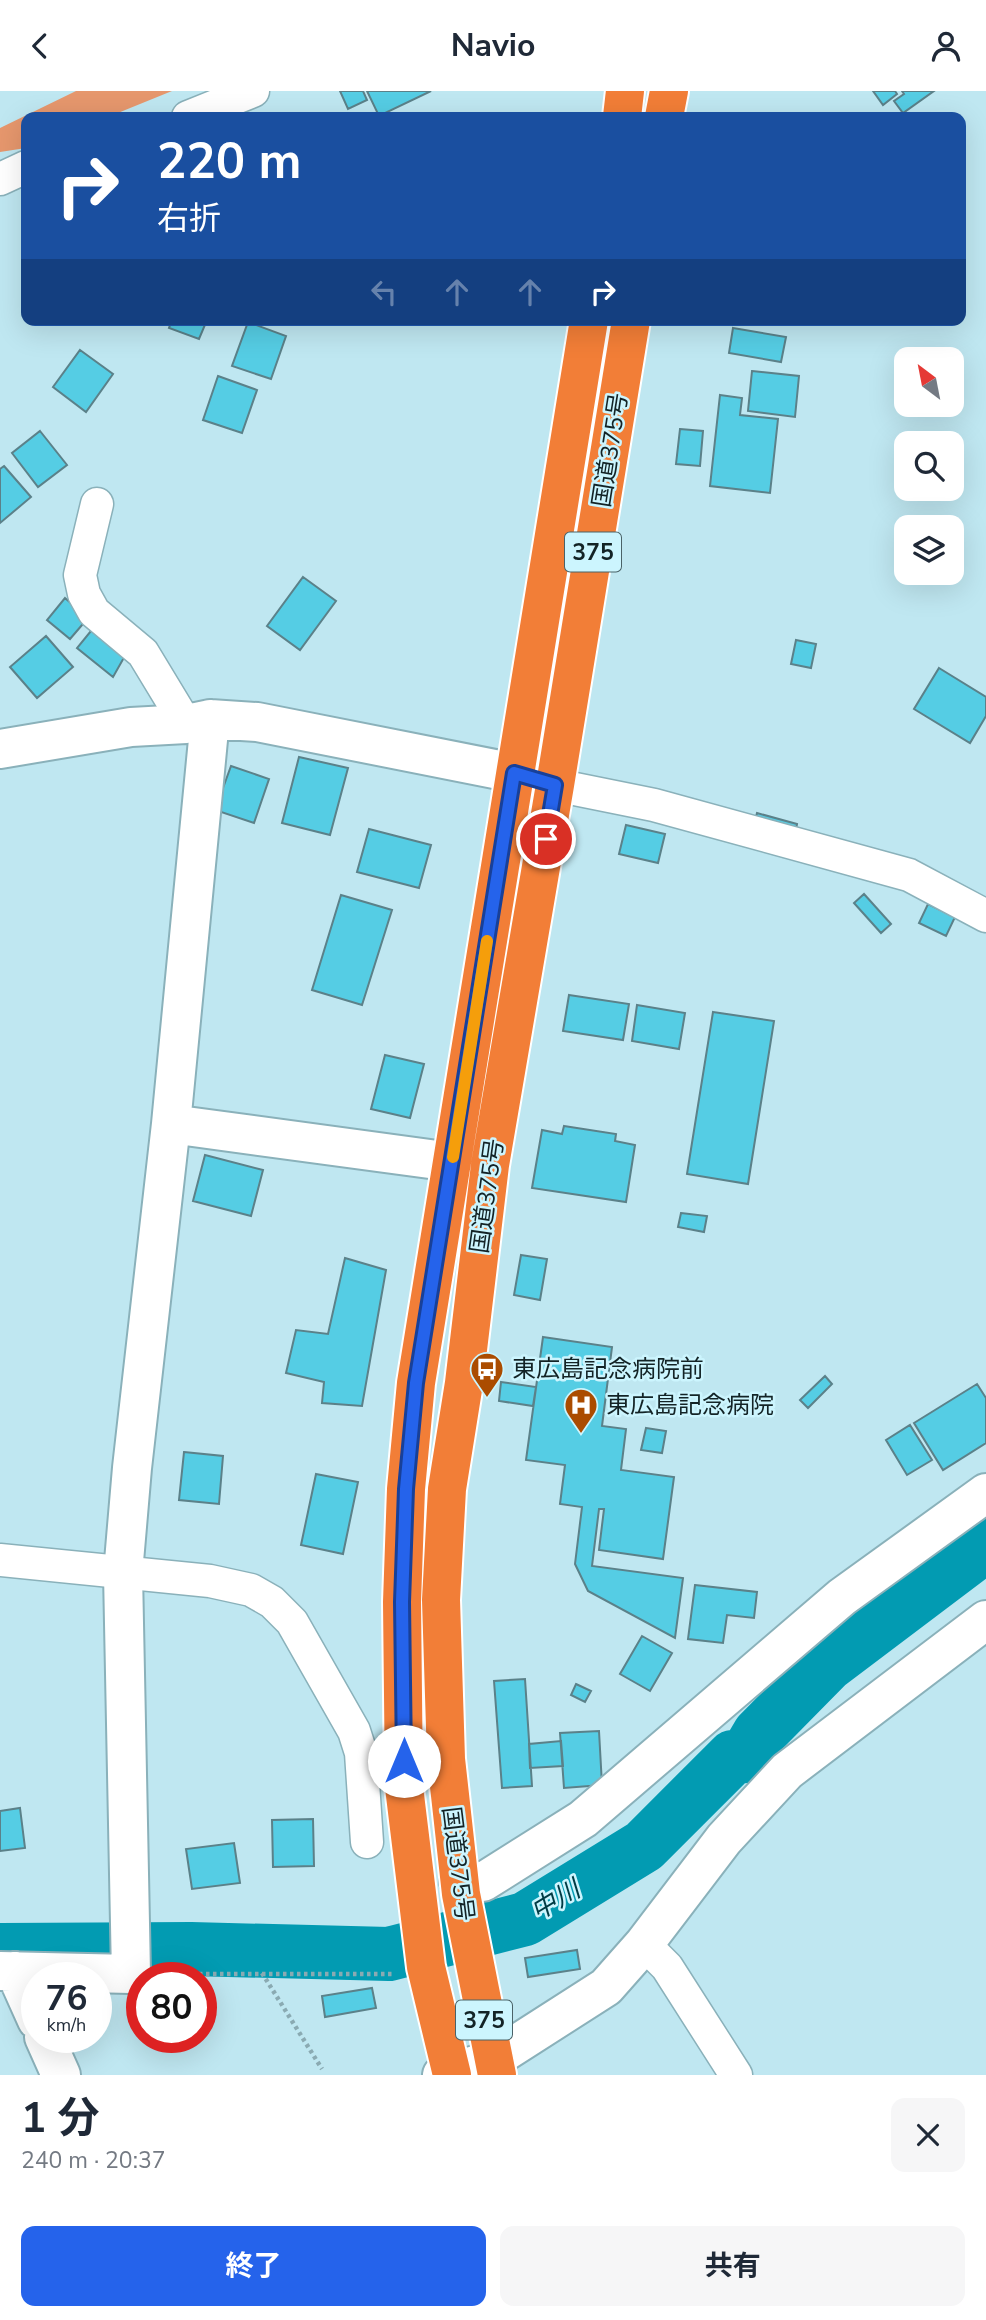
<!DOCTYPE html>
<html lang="ja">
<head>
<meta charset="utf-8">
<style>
  body { margin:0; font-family:"Nunito Sans","Noto Sans JP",sans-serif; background:#f6f6f7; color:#1f2937; height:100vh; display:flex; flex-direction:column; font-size:26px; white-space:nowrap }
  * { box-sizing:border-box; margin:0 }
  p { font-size:23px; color:#747a83 }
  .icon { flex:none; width:38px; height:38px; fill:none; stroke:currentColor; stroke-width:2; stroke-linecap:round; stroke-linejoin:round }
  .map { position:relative; height:1984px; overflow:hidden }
  .panel { display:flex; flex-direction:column; background:#fff; flex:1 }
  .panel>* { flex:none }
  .guide { position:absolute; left:21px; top:21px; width:945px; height:214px; border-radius:14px; box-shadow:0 7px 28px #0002; background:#1a4fa0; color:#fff; overflow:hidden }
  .needle { width:46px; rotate:328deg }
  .controls { position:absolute; left:894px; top:256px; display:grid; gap:14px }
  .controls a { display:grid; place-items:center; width:70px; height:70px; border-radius:14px; background:#fff; box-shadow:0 7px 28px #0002; font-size:35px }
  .speed { position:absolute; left:21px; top:1871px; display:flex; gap:14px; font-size:35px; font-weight:700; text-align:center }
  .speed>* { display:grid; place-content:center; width:91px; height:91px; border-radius:50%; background:#fff; box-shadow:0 7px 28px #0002; line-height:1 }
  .speed small { font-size:18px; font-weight:400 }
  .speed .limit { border:10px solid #d22; background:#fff; color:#111 }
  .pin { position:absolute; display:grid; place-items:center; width:60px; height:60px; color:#fff; margin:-30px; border:4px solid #fff; border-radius:50%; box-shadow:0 2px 7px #0007 }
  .me { position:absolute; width:77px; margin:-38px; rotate:0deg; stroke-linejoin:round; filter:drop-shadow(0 0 5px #0008) }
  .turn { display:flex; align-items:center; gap:24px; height:147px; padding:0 21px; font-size:32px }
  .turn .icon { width:91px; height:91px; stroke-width:2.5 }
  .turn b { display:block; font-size:49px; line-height:60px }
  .lanes { display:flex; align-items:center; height:66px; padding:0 21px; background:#0003; justify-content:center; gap:35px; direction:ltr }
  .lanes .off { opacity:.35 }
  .round { display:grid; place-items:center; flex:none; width:74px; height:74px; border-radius:14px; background:#f6f6f7 }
  .headline { display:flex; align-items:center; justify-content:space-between; height:119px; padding:0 21px }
  h1 { font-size:42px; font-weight:700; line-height:52px }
  .button { display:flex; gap:14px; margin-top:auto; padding:14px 21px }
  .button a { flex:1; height:80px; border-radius:14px; background:#2563eb; color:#fff; font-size:28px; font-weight:700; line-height:80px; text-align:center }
  .button a+a { background:#f6f6f7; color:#1f2937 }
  header { display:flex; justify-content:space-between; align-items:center; height:91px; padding:0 21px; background:#fff; font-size:32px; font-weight:700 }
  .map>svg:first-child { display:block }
  .forest { fill:#e6976d }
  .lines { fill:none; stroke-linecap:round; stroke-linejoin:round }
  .river { stroke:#029bb2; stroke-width:54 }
  .building { fill:#55cde4; stroke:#5b8189; stroke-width:2 }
  .street-casing { stroke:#8ab1ba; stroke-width:35 }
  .secondary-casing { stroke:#8ab1ba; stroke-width:42 }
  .highway-casing { stroke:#fff; stroke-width:42 }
  .path { stroke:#8aaab2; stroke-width:4.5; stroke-dasharray:3.5 3.5; stroke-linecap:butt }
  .street { stroke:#fff; stroke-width:32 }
  .secondary { stroke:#fff; stroke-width:38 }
  .highway { stroke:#f27e37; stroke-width:38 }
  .route-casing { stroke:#184099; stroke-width:18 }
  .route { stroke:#2563eb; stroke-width:12 }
  .slow { stroke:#f59e0b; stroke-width:12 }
  .labels { text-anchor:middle; stroke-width:5; stroke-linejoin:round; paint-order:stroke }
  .shield { fill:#ccf5fe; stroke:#4a6267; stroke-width:2 }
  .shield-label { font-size:23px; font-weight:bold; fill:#132326 }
  .street-label { font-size:24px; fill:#132326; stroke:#ccf5fe }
  .poi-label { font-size:24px; fill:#132326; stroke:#ccf5fe; text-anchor:start }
  .water-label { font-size:26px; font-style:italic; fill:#003b44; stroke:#ccf5fe }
</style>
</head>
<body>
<header><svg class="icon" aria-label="back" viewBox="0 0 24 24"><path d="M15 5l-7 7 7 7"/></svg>Navio<svg class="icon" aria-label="person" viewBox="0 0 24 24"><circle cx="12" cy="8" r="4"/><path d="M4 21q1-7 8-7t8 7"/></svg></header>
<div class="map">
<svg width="986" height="1984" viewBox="0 0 986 1984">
  <rect width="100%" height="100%" fill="#bfe7f1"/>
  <path class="forest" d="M76,0h96l-64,26h-82v31l-26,4v-24z"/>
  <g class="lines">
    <path class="river" d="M0,1859l191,-1 198,5 136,-35 119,-73 89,-89 13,-1 13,-22 68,-69 159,-120"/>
  </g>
  <path class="building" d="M340,0h23l4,9 -19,9z
    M367,0h64l-52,25z
    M873,0h22l2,3 -14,11z
    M902,0h32l-31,22 -9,-12 10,-7z
    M172,229h35l-8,19 -30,-11z
    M248,231l38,14 -15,43 -39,-13z
    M733,237l53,9 -5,25 -52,-9z
    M80,259l33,24 -27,38 -33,-25z
    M752,280l47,5 -4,41 -47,-6z
    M218,285l39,14 -15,43 -39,-13z
    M720,304l22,3 -2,17 38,4 -8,74 -60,-7z
    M680,338l23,2 -3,35 -24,-2z
    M40,340l27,34 -29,22 -26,-34z
    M4,375l27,31 -31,26v-54z
    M303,486l33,24 -36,49 -33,-24z
    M65,507l23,20 -18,21 -23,-19z
    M95,535l31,28 -13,23 -36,-29z
    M46,545l27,31 -36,31 -27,-31z
    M796,549l20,4 -5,24 -20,-4z
    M939,577l47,29v19l-16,27 -56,-34z
    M299,666l49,11 -18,67 -48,-12z
    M231,675l38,13 -15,44 -39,-13z
    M757,722l40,11 -2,11 -41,-11z
    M626,734l39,9 -7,29 -39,-9z
    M369,738l62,16 -12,43 -62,-16z
    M864,803l27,30 -10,9 -27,-30z
    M341,804l51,15 -30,95 -50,-15z
    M928,813l27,13 -9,19 -27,-13z
    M569,904l60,9 -6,36 -60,-9z
    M637,914l48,8 -6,36 -47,-8z
    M713,921l61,9 -26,163 -61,-10z
    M385,964l39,9 -14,54 -39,-9z
    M564,1035l52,8 -1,7 20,4 -9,57 -94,-14 10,-58 20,4z
    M205,1064l58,15 -12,46 -58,-15z
    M681,1122l26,3 -3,16 -26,-5z
    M521,1164l26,4 -7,41 -26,-5z
    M345,1167l41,12 -24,136 -40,-3 2,-21 -38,-9 10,-43 32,4z
    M543,1246l69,10 -10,79 24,3 -5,41 53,7 -11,82 -64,-9 5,-41h-5l-7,57 91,12 -8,60 -87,-47 -13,-27 7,-57 -22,-3 5,-39 -39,-5z
    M825,1285l7,8 -24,24 -8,-8z
    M501,1291l35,5 -3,19 -34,-5z
    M977,1293l9,14v45l-43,27 -29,-47z
    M910,1334l22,35 -25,15 -21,-35z
    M646,1337l20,3 -4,22 -21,-3z
    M184,1361l39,4 -4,48 -40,-4z
    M316,1383l42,8 -15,72 -42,-9z
    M695,1494l62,7 -3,26 -27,-3 -4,28 -35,-4z
    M642,1545l30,17 -22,38 -30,-17z
    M525,1588l7,107 -30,2 -8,-107z
    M576,1593l15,7 -6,11 -14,-7z
    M599,1640l3,54 -38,3 -4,-55z
    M561,1650l2,25 -33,2 -1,-24z
    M20,1717l5,40 -25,3v-40z
    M313,1728l1,47 -41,1 -1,-47z
    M234,1752l6,40 -48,6 -6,-40z
    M577,1859l3,19 -52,8 -3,-19z
    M372,1897l4,20 -51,9 -3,-21z"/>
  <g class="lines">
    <defs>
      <path id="street" d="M188,26l65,-26
        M0,88l26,-12
        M97,413l-17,71 4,19 10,18 49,41 43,71
        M515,682l40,12 99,20 255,70 77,41
        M0,1469l210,21 41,9 21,12 20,20 62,109 7,22 6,89
        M644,1853l23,23 69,108"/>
      <path id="secondary" d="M0,658l131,-22 55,-3 24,-5 47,3 258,51
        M171,1033l281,38
        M459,1790l24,1 100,-63 259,-222 144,-104
        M0,1880l131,3 -8,-401 9,-105 39,-344 39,-405
        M15,1880l22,49
        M44,1946l17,38
        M442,1984l50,-15 114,-73 38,-43 80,-105 63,-68 199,-151"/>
      <path id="highway" d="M622,26l3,-26
        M664,26l5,-26
        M452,1984l-26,-108 -22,-180 -2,-185 4,-113 10,-106 173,-1063
        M497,1984l-36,-181 -15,-135 -5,-159 6,-111 17,-106 26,-218 65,-380 76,-465"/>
    </defs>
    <use href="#street" class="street-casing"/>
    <use href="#secondary" class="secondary-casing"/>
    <use href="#highway" class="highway-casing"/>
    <path class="path" d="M262,1882l60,96
      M164,1883h229"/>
    <use href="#street" class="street"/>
    <use href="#secondary" class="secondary"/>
    <use href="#highway" class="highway"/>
  </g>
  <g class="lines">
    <defs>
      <path id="route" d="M404,1670l-2,-159 4,-113 10,-106 98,-610 41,12 -9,54"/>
    </defs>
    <use href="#route" class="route-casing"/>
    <use href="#route" class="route"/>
    <path class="slow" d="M453,1066l34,-216"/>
  </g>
  <defs>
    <symbol id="bus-pin" viewBox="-11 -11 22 30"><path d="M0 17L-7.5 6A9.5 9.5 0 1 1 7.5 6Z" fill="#ab4c00" stroke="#ccf5fe"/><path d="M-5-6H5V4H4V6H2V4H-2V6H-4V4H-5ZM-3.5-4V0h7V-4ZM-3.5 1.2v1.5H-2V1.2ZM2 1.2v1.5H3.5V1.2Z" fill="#fff"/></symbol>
    <symbol id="hospital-pin" viewBox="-11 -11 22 30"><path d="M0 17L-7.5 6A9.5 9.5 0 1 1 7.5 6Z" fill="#ab4c00" stroke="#ccf5fe"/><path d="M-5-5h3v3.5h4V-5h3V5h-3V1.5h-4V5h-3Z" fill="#fff"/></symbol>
  </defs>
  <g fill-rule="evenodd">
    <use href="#bus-pin" x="468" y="1259" width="38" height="52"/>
    <use href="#hospital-pin" x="562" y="1295" width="38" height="52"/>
  </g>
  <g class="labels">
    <g class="shield">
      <rect x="565" y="441.5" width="56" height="39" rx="5"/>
      <rect x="456" y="1909.5" width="56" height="39" rx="5"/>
    </g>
    <g class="shield-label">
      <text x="593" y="469">375</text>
      <text x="484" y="1937">375</text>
    </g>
    <g class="street-label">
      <text transform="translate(610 359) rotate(-81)" y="8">国道375号</text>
      <text transform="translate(487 1105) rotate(-82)" y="8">国道375号</text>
      <text transform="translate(458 1773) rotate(83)" y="8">国道375号</text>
    </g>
    <g class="poi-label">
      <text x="512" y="1286">東広島記念病院前</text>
      <text x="606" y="1322">東広島記念病院</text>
    </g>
    <g class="water-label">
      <text transform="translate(555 1809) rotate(-31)" y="9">中川</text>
    </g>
  </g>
</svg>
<div class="controls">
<a><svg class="needle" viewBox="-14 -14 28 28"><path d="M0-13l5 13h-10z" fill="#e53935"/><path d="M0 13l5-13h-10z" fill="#747a83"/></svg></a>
<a><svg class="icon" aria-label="search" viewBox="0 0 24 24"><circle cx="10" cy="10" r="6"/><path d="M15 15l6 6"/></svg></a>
<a><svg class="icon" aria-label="layers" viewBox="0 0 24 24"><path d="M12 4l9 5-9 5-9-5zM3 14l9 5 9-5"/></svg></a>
</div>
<div class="speed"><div>76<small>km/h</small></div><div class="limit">80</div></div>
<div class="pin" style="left:546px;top:748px;background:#d93025"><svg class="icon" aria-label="arrive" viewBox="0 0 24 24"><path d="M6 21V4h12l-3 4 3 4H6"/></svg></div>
<svg class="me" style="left:404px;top:1670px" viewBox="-20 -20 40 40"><circle r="19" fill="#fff"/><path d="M0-13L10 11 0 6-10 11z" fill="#2563eb"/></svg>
<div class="guide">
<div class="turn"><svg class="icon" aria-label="right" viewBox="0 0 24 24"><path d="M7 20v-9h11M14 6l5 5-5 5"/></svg><div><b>220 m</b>右折</div></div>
<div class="lanes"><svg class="icon off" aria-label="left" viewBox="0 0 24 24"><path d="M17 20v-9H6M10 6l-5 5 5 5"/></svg><svg class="icon off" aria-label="ahead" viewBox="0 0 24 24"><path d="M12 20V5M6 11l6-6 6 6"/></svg><svg class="icon off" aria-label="ahead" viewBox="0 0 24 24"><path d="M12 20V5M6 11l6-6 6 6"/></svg><svg class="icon" aria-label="right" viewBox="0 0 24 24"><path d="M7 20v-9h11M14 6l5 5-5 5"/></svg></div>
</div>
</div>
<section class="panel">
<div class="headline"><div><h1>1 分</h1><p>240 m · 20:37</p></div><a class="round"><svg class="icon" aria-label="close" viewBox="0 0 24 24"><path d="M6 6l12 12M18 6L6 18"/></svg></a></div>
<div class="button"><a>終了</a><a>共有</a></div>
</section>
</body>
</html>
